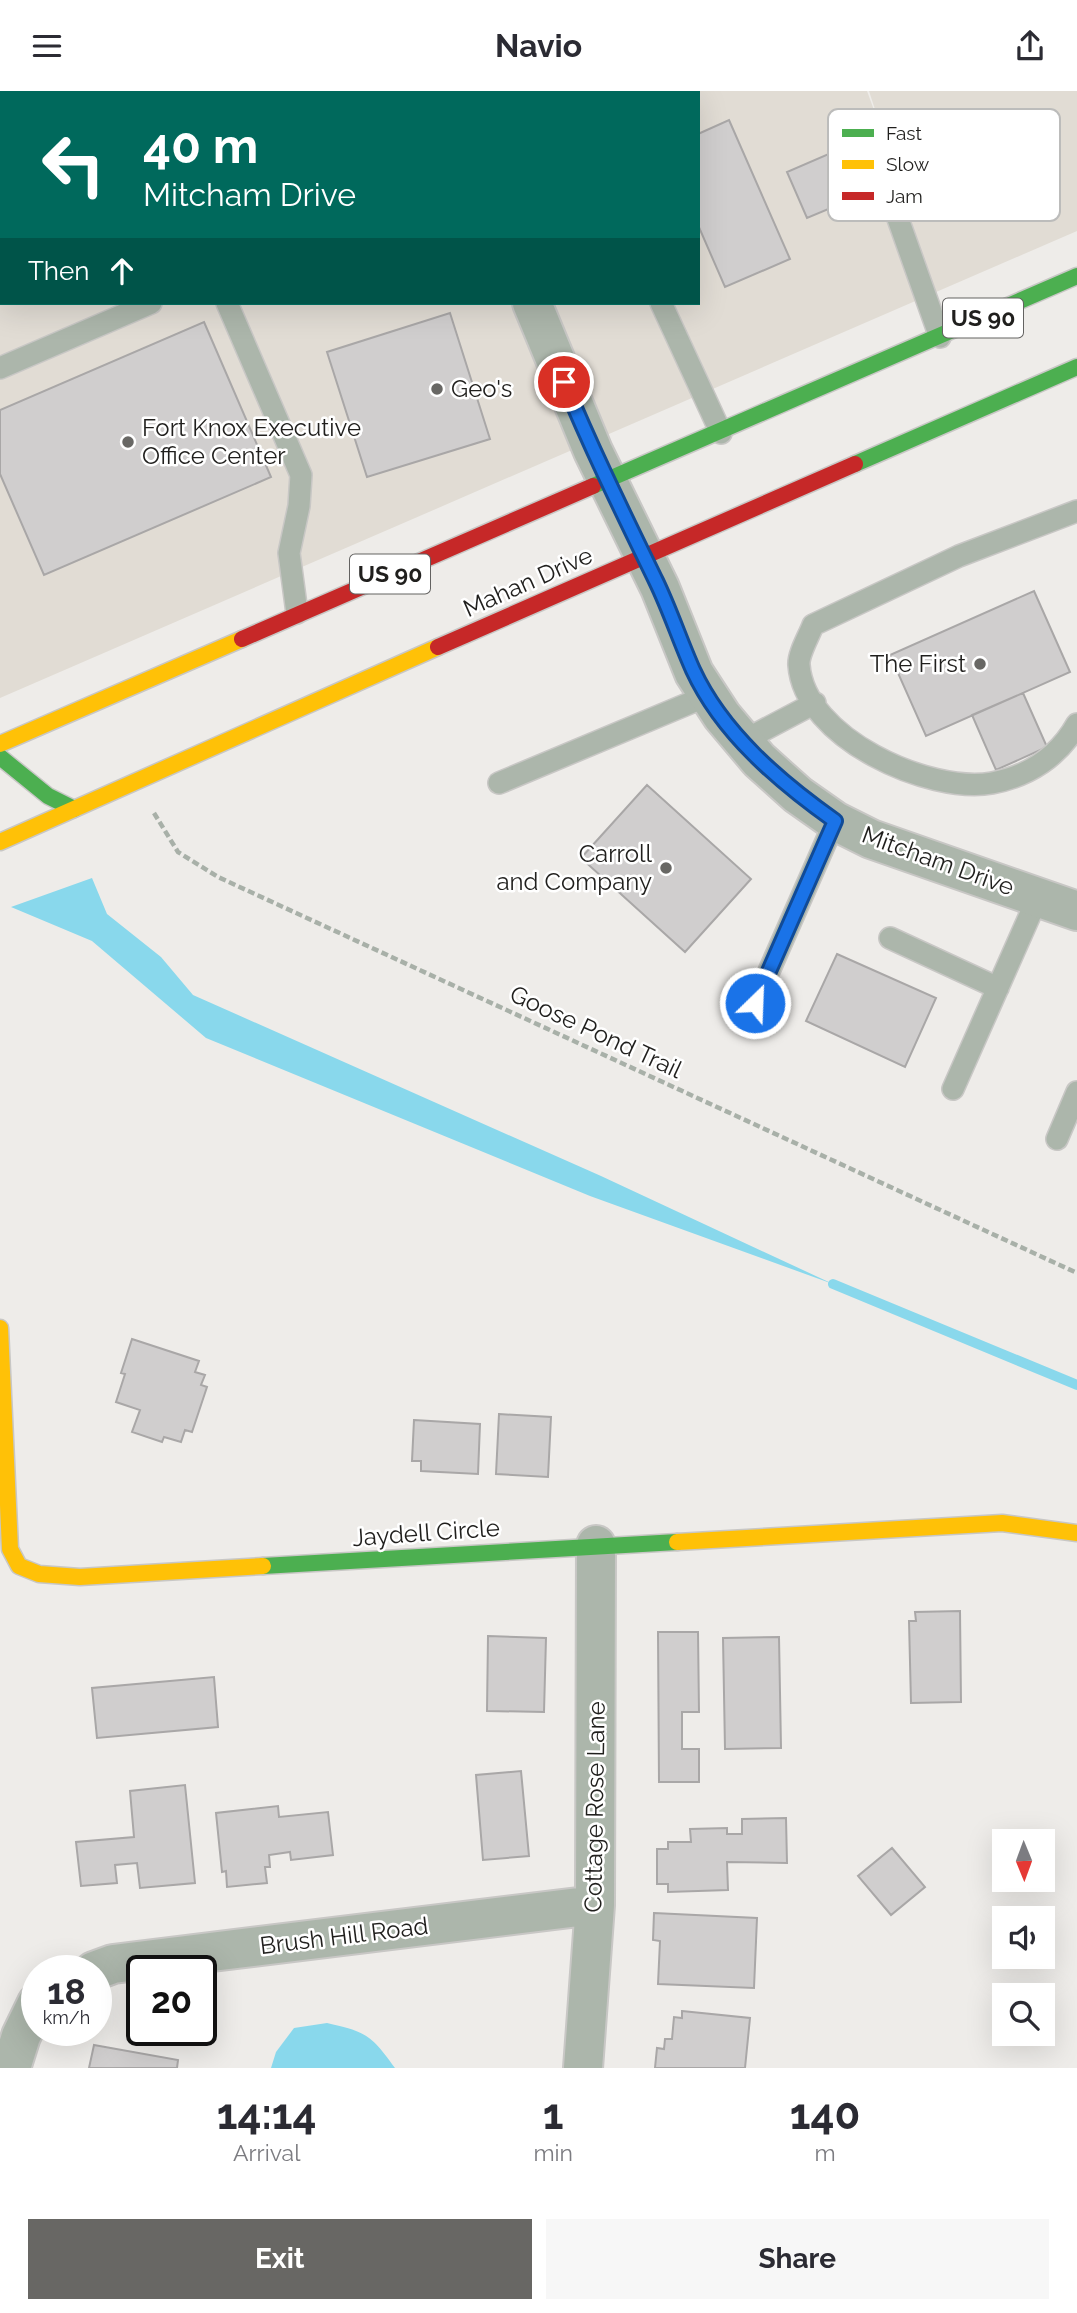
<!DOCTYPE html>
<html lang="en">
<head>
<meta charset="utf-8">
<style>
  body { margin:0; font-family:Raleway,sans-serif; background:#f7f7f7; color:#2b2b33; height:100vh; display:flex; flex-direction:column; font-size:26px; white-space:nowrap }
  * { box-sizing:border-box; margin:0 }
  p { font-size:23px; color:#7c7c81 }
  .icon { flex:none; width:38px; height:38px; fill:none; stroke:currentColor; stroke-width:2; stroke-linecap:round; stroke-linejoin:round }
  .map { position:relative; height:1977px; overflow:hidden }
  .drawer { display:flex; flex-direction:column; background:#fff; flex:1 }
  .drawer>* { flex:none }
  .banner { position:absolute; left:0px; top:0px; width:700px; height:214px; box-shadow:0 7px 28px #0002; background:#00695c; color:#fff; overflow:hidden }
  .needle { width:46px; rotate:179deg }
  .tools { position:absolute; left:992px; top:1738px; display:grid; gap:14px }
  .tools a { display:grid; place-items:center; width:63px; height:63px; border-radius:0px; background:#fff; box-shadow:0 7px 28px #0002; font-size:35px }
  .speed { position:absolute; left:21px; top:1864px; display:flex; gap:14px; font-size:35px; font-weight:700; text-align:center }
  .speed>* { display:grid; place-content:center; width:91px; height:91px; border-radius:50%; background:#fff; box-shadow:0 7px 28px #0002; line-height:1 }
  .speed small { font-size:18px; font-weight:400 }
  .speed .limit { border:4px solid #111; border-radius:10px; background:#fff; color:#111 }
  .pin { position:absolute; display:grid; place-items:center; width:60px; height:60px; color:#fff; margin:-30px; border:4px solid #fff; border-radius:50%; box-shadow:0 2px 7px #0007 }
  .me { position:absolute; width:77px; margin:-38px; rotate:24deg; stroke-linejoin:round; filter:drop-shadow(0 0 5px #0008) }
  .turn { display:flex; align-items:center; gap:24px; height:147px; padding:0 28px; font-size:32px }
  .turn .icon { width:91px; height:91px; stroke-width:2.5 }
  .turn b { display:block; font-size:49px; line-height:60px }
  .then { display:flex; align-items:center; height:66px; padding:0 28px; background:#0003; gap:14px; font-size:26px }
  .eta { display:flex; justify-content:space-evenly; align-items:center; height:119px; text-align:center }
  .eta b { font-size:42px; font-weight:700; line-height:49px }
  .button { display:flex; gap:14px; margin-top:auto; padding:14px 28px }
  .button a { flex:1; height:80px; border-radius:0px; background:#686764; color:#fff; font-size:28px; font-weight:700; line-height:80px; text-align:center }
  .button a+a { background:#f7f7f7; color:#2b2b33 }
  header { display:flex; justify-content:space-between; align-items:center; height:91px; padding:0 28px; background:#fff; font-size:32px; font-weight:700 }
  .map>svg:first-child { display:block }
  .built { fill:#e1dcd4; fill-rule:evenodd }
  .water { fill:#89d8ec }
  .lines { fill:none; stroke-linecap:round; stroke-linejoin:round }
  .stream { stroke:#89d8ec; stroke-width:10 }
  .building { fill:#d0cece; stroke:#a9a7a7; stroke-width:2 }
  .lane-casing { stroke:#c8c7c5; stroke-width:24 }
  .street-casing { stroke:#c8c7c5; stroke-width:42 }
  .fast-casing { stroke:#c8c7c5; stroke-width:19 }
  .slow-casing { stroke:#c8c7c5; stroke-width:19 }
  .jam-casing { stroke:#c8c7c5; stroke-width:19 }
  .path { stroke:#a8b0a8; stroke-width:4.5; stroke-dasharray:7 3.5; stroke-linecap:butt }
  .lane { stroke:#acb6ab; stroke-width:21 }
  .street { stroke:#acb6ab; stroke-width:38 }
  .fast { stroke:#4caf50; stroke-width:16 }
  .slow { stroke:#ffc107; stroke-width:16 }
  .jam { stroke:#c62828; stroke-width:16 }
  .route-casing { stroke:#114b97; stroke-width:18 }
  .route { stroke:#1a73e8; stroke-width:12 }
  .poi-dot { fill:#686764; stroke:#fff; stroke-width:2.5 }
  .labels { text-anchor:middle; stroke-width:5; stroke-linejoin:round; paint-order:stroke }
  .shield { fill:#fff; stroke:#636261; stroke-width:2 }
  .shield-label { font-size:23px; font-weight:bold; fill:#201f1d }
  .poi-label { font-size:24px; fill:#201f1d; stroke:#fff; text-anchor:start }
  .street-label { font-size:24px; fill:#201f1d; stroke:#fff }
  .key { fill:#fff; stroke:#bcbcbb; stroke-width:2 }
  .key-label { font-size:19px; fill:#201f1d }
</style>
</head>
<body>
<header><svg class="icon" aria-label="menu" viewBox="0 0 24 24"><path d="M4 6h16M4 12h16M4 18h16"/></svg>Navio<svg class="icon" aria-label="share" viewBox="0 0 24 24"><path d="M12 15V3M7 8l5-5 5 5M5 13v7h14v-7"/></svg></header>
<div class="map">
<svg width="1077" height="1977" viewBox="0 0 1077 1977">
  <rect width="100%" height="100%" fill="#eeece9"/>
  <path class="built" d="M0,0h867l19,52 -17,-52h208v140l-1077,467zM2,2h696v210h-696z"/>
  <path class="water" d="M92,787l15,36 54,43 32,38 408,181 232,108 -243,-88 -384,-158 -114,-97 -81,-34z
    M327,1932c40,9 44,12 68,45h-124l5,-16 18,-24z"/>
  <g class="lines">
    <path class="stream" d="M833,1193l244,101"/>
  </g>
  <path class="building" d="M729,29l61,139 -65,28 -27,-62v-91z
    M854,52l20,47 -67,28 -20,-46z
    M450,222l40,126 -123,38 -40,-125z
    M204,231l67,155 -227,98 -44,-101v-64z
    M1034,500l36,81 -144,64 -36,-81z
    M1023,602l24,54 -51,23 -24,-55z
    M647,694l104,94 -66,73 -104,-94z
    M837,863l99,44 -31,69 -99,-46z
    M132,1248l67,22 -4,11 10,3 -4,10 6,2 -15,45 -7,-2 -4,12 -17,-5 -2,5 -30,-10 8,-22 -24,-8 9,-28 -4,-1z
    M499,1323l52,3 -3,60 -52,-3z
    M414,1329l66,4 -2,50 -57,-3v-10h-9z
    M960,1520l1,91 -50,1 -2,-82h7l-1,-9z
    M658,1541h40l1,80h-17v37h17v33h-40z
    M488,1545l58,2 -2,74 -57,-1z
    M779,1546l2,111 -56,1 -2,-111z
    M214,1586l4,50 -121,11 -5,-50z
    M521,1680l8,85 -46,4 -7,-85z
    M185,1694l10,98 -55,5 -3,-25 -22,2 2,18 -36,3 -5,-44 58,-5 -4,-46z
    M278,1715l1,11 49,-5 5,43 -42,5 -1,-8 -21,3 1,12h-5l2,16 -40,4 -1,-16 -4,1 -6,-59z
    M786,1727l1,45 -60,-1 1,28 -60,2v-8h-11v-35h11v-7h23l-1,-13 37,-1v6h15v-15z
    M892,1757l33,39 -34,28 -33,-39z
    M654,1822l103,5 -3,70 -96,-4 2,-43 -7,-1z
    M682,1920l68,7 -5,50h-90l2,-20 7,1 1,-10h7l2,-22 8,1z
    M94,1954l84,15 -1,8h-88z"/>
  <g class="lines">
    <defs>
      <path id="lane" d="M136,0l1,2
        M273,0l1,2
        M382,0l1,2
        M613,2v-2
        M886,94l54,152
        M227,212l74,172 -2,31 -10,47 8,60
        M661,212l60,130
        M0,277l151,-65
        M1077,420l-118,45 -146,69c-4,11 -15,29 -14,40 5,73 130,129 193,118 37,-7 67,-27 85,-59
        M743,650l72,-38
        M499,692l210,-88
        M890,847l108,50
        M755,912l80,-182
        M953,998l85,-192
        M1057,1048l20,-47"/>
      <path id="street" d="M503,0v2
        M532,212l61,148 67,137 34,85 28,43 37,44 39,35 37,26 36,18 206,72
        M94,1880l19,-7 482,-59
        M11,1977l10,-32 16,-33
        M583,1977l12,-163 1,-360"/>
      <path id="fast" d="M855,373l222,-97
        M593,395l484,-210
        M0,666l48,39 26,13
        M263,1475l414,-24"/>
      <path id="slow" d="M0,653l242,-105
        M0,751l438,-195
        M0,1237l10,221 9,17 20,8 41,3 183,-11
        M677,1451l325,-19 75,10"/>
      <path id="jam" d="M242,548l351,-153
        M438,556l417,-183"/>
    </defs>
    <use href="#lane" class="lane-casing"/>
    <use href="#street" class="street-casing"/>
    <use href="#fast" class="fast-casing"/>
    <use href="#slow" class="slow-casing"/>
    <use href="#jam" class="jam-casing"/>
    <path class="path" d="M154,722l24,39 40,25 859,396"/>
    <use href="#lane" class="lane"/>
    <use href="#street" class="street"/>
    <use href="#fast" class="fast"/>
    <use href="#slow" class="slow"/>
    <use href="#jam" class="jam"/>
  </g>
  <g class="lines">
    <defs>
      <path id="route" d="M564,291c28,68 60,133 92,199 14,29 24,60 37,89 29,63 87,112 142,151l-80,182"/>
    </defs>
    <use href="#route" class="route-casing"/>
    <use href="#route" class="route"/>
  </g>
  <g class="poi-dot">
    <circle cx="437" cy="298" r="7"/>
    <circle cx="128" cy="351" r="7"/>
    <circle cx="980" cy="573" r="7"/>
    <circle cx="666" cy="777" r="7"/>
  </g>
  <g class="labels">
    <g class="shield">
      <rect x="943" y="207.5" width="80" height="39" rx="5"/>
      <rect x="350" y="463.5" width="80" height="39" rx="5"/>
    </g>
    <g class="shield-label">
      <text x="983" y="235">US 90</text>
      <text x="390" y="491">US 90</text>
    </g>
    <g class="poi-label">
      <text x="451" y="306">Geo's</text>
      <text x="142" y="345">Fort Knox Executive<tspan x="142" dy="28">Office Center</tspan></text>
      <text x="966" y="581" text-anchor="end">The First</text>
      <text x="652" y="771" text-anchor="end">Carroll<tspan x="652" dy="28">and Company</tspan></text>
    </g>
    <g class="street-label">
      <text transform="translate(528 491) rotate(-24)" y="8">Mahan Drive</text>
      <text transform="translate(938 770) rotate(20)" y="8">Mitcham Drive</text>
      <text transform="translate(596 941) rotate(25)" y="8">Goose Pond Trail</text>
      <text transform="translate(426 1442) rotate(-4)" y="8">Jaydell Circle</text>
      <text transform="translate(595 1716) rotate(-89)" y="8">Cottage Rose Lane</text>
      <text transform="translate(344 1845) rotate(-7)" y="8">Brush Hill Road</text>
    </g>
  </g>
  <rect x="828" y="18" width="232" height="112" rx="10" class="key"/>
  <rect x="842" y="38" width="32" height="8" fill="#4caf50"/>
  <rect x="842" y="69" width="32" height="9" fill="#ffc107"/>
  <rect x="842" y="101" width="32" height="8" fill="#c62828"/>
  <g class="key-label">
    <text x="886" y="49">Fast</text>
    <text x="886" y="80">Slow</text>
    <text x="886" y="112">Jam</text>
  </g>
</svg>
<div class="tools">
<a><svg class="needle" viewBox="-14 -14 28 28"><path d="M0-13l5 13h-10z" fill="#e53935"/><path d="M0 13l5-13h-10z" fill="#7c7c81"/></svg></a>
<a><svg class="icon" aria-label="sound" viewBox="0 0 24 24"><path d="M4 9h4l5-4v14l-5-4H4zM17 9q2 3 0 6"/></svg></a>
<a><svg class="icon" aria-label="search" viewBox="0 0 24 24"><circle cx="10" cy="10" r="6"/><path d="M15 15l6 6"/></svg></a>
</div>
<div class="speed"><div>18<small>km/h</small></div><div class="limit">20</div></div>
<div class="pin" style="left:564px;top:291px;background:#d93025"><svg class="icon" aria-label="arrive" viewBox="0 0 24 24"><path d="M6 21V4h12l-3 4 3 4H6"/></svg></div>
<svg class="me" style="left:755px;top:912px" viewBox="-20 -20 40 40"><circle r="17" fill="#1a73e8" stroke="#fff" stroke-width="3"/><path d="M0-11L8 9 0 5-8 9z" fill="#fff"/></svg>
<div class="banner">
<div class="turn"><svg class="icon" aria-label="left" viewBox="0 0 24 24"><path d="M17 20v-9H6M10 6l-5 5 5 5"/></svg><div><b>40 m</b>Mitcham Drive</div></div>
<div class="then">Then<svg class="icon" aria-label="ahead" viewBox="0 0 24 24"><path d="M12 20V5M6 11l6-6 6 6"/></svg></div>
</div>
</div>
<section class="drawer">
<div class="eta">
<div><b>14:14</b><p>Arrival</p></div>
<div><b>1</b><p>min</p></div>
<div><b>140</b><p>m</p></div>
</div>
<div class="button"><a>Exit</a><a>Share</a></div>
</section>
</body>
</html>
